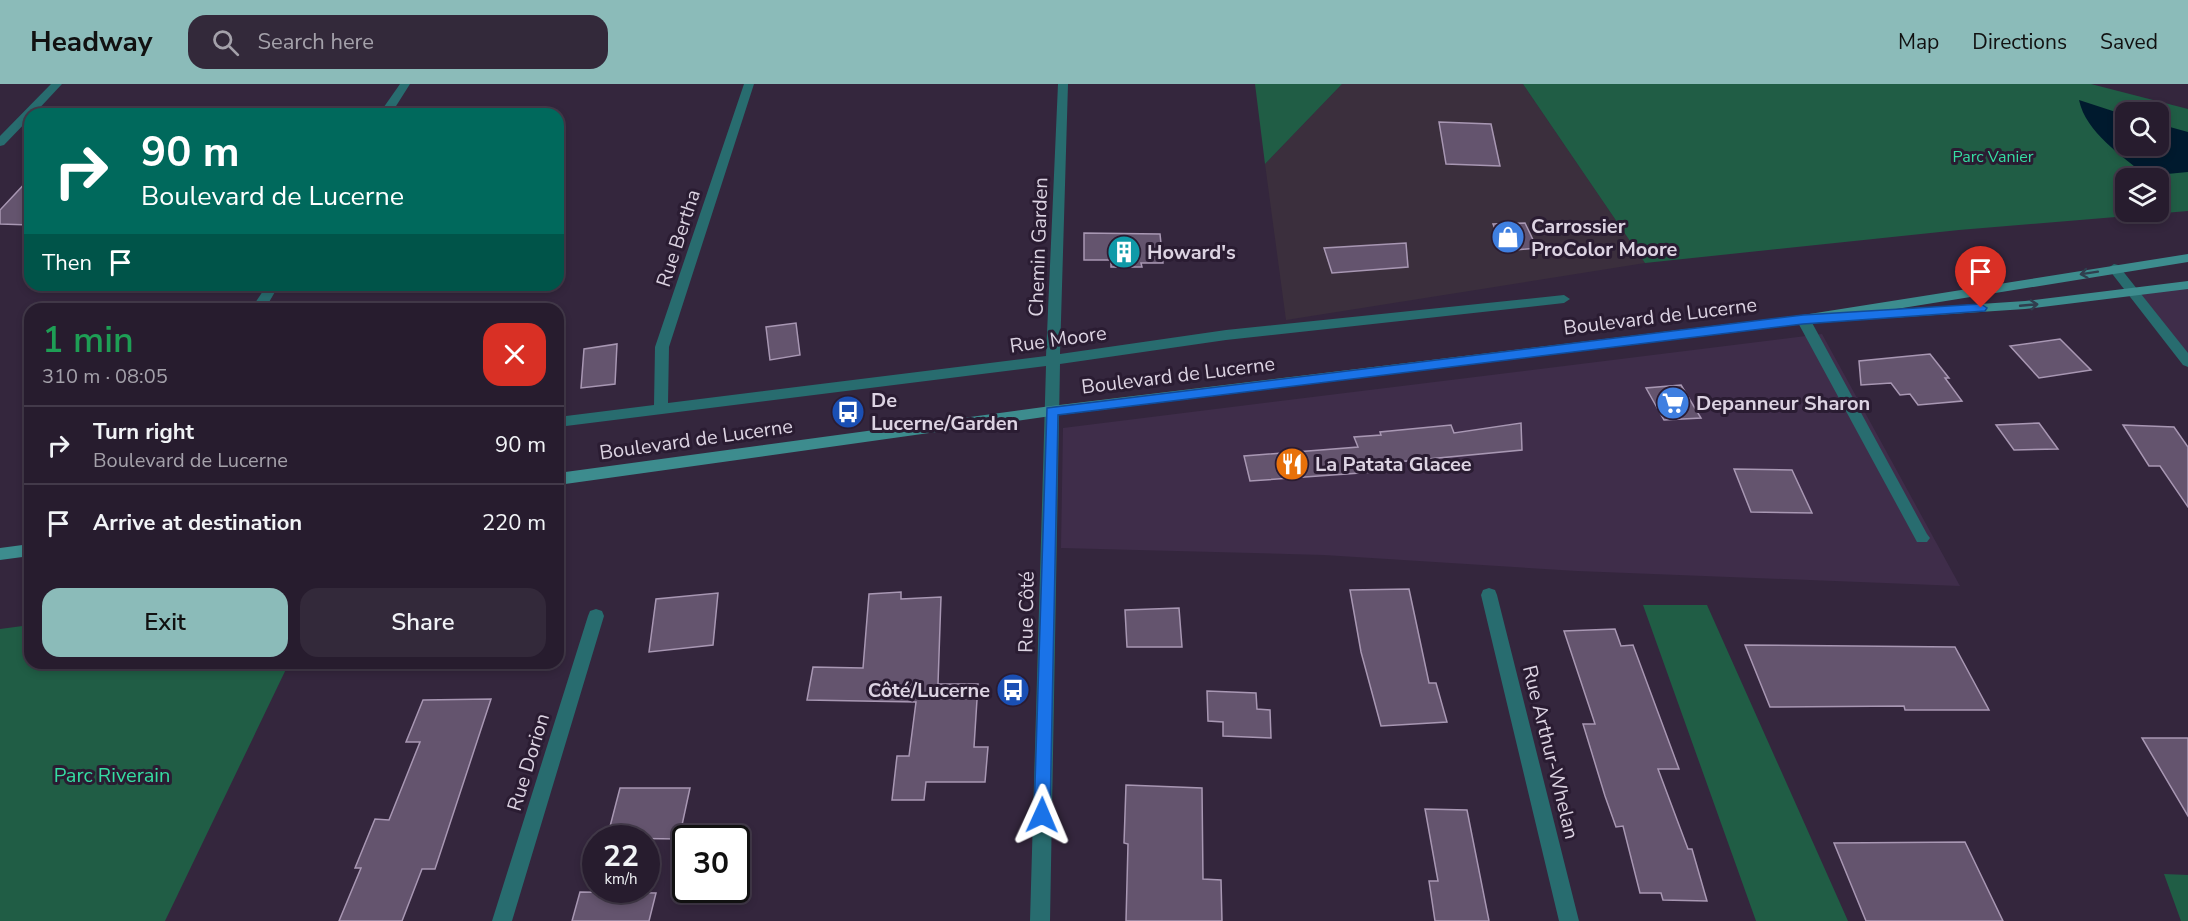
<!DOCTYPE html>
<html lang="en">
<head>
<meta charset="utf-8">
<style>
  body { margin:0; font-family:"Nunito Sans",sans-serif; background:#33293a; color:#f1f3f6; height:100vh; display:flex; flex-direction:column; font-size:22px; white-space:nowrap }
  * { box-sizing:border-box; margin:0 }
  p { font-size:20px; color:#a4a1aa }
  .icon { flex:none; width:33px; height:33px; fill:none; stroke:currentColor; stroke-width:2; stroke-linecap:round; stroke-linejoin:round }
  .map { position:relative; flex:1; overflow:hidden }
  .side { position:absolute; left:24px; top:219px; width:540px; height:366px; display:flex; flex-direction:column; background:#271c2e; border-radius:18px; box-shadow:0 3px 9px #0003,0 0 0 2px #433a4a }
  .side>* { flex:none }
  .guide { position:absolute; left:24px; top:24px; width:540px; height:183px; border-radius:18px; box-shadow:0 3px 9px #0003,0 0 0 2px #433a4a; background:#00695c; color:#fff; overflow:hidden }
  .buttons { position:absolute; left:2115px; top:18px; display:grid; gap:12px }
  .buttons a { display:grid; place-items:center; width:54px; height:54px; border-radius:12px; background:#271c2e; box-shadow:0 3px 9px #0003,0 0 0 2px #433a4a; font-size:30px }
  .speed { position:absolute; left:582px; top:741px; display:flex; gap:12px; font-size:30px; font-weight:700; text-align:center }
  .speed>* { display:grid; place-content:center; width:78px; height:78px; border-radius:50%; background:#271c2e; box-shadow:0 3px 9px #0003,0 0 0 2px #433a4a; line-height:1 }
  .speed small { font-size:15px; font-weight:400 }
  .speed .limit { border:3px solid #111; border-radius:9px; background:#fff; color:#111 }
  .pin { position:absolute; display:grid; place-items:center; width:51px; height:51px; color:#fff; margin:-62px -26px; border-radius:50% 50% 50% 0; rotate:-45deg; box-shadow:0 0 6px #0007 }
  .pin .icon { rotate:45deg }
  .me { position:absolute; width:66px; margin:-33px; rotate:1deg; stroke-linejoin:round; filter:drop-shadow(0 0 4px #0008) }
  .turn { display:flex; align-items:center; gap:21px; height:126px; padding:0 18px; font-size:27px }
  .turn .icon { width:78px; height:78px; stroke-width:2.5 }
  .turn b { display:block; font-size:42px; line-height:51px }
  .then { display:flex; align-items:center; height:57px; padding:0 18px; background:#0003; gap:12px; font-size:22px }
  .round { display:grid; place-items:center; flex:none; width:63px; height:63px; border-radius:18px; background:#33293a }
  .overview { display:flex; align-items:center; justify-content:space-between; height:102px; padding:0 18px }
  h1 { font-size:36px; font-weight:600; line-height:45px; color:#1e9e55 }
  .cta { display:flex; gap:12px; margin-top:auto; padding:12px 18px }
  .cta a { flex:1; height:69px; border-radius:18px; background:#8bbbb9; color:#111; font-size:24px; font-weight:600; line-height:69px; text-align:center }
  .cta a+a { background:#33293a; color:#f1f3f6 }
  ul { padding:0; list-style:none }
  li { display:flex; align-items:center; gap:18px; height:78px; padding:0 18px; border-top:2px solid #433a4a }
  li div { flex:1 }
  li b { display:block; font-size:22px }
  li em { font-style:normal }
  header { display:flex; align-items:center; gap:36px; box-sizing:border-box; height:84px; padding:0 30px; background:#8bbbb9; color:#111 }
  header strong { font-size:28px }
  nav { display:flex; gap:33px; margin-inline-start:auto; font-size:21px }
  .search { width:420px; height:54px; background:#33293a; display:flex; align-items:center; gap:15px; box-sizing:border-box; padding:0 21px; border-radius:18px; color:#a4a1aa; font-size:22px }
  .map>svg:first-child { display:block }
  .built { fill:#3f2d4a }
  .industrial { fill:#3b2f3d }
  .green { fill:#205d45; fill-rule:evenodd }
  .water { fill:#001a2e }
  .building { fill:#64546e; stroke:#a897b3; stroke-width:1.5 }
  .lines { fill:none; stroke-linecap:round; stroke-linejoin:round }
  .minor { fill:#286c6f; fill-rule:evenodd }
  .secondary { fill:#3d8c8e; fill-rule:evenodd }
  .oneway { stroke:#303e4e }
  .route { fill:#1a73e8; stroke:#114b97; stroke-width:1.5 }
  .labels { text-anchor:middle; stroke-width:6; stroke-linejoin:round; paint-order:stroke }
  .far-park-label { font-size:16px; fill:#35dda2; stroke:#2a1c32 }
  .poi-label { font-size:20px; font-weight:bold; fill:#dcd3e2; stroke:#2a1c32; text-anchor:start }
  .street-label { font-size:20px; fill:#dcd3e2; stroke:#2a1c32 }
  .park-label { font-size:20px; fill:#35dda2; stroke:#2a1c32 }
</style>
</head>
<body>
<header>
<strong>Headway</strong>
<div class="search"><svg class="icon" aria-label="search" viewBox="0 0 24 24"><circle cx="10" cy="10" r="6"/><path d="M15 15l6 6"/></svg>Search here</div>
<nav><a>Map</a><a>Directions</a><a>Saved</a></nav>
</header>
<div class="map">
<svg width="2188" height="837" viewBox="0 0 2188 837">
  <rect width="100%" height="100%" fill="#34263d"/>
  <path class="built" d="M2188,198v80l-52,-69z
    M1822,250l138,252 -383,-15 -253,-16 -263,-7 2,-120z"/>
  <path class="industrial" d="M1342,0h181l122,179 -359,57 -21,-156z"/>
  <path class="green" d="M1255,0h87l-77,80z
    M1523,0h568l97,25v102l-229,19 -314,33zM2126,28h32v34h-32zM2126,94h32v34h-32z
    M1643,521h64l141,316h-92z
    M30,541v38h259l-124,258h-165v-292z
    M2164,790l24,1v46h-7z"/>
  <path class="water" d="M2079,16l46,15 1,31h32l1,-22 29,8v40l-42,4c-24,-21 -60,-43 -67,-76z"/>
  <path class="building" d="M1439,38l52,2 9,42 -54,-2z
    M30,94v47l-30,-1v-14z
    M1525,139l12,25 -33,3 -11,-27z
    M1084,149l76,1 3,29h-22l1,4h-31v-7h-27z
    M1406,159l2,24 -76,6 -8,-25z
    M796,239l4,32 -30,5 -4,-33z
    M2060,255l31,31 -52,8 -29,-32z
    M617,260l-2,40 -34,4 3,-39z
    M1930,270l19,24h-4l17,23 -44,4 -8,-11 -10,1 -9,-12 -30,2 -2,-24z
    M1681,301l20,33 -37,2 -18,-32z
    M1521,339l1,27 -125,12 4,8 -151,11 -6,-25 114,-9 -4,-10 27,-2 -1,-3 71,-7 3,8z
    M2039,339l19,26 -44,1 -18,-25z
    M2123,341l51,2 14,20v60l-28,-41h-11z
    M1734,385l58,1 20,43 -61,-1z
    M1409,505l20,94h7l11,39 -66,4 -20,-74 -11,-62z
    M901,508v7l40,-2 -3,87h40l-4,63h14l-3,35h-59l-2,18h-32l5,-44h12l7,-54 -109,-2 6,-33 50,1 6,-74z
    M718,509l-5,52 -64,7 7,-53z
    M1179,524l3,39h-55l-2,-37z
    M1615,545l6,17 12,-1 46,124h-21l30,80h4l15,52 -44,-1 -2,-7h-21l-17,-67 -7,1 -11,-31 -22,-72h12l-31,-93z
    M1745,561l210,2 34,63h-84l-1,-4 -134,1z
    M1207,607l49,2 1,16 13,1 1,28 -48,-2v-14l-15,-1z
    M491,615l-56,170h-13l-20,52h-63l22,-53h-6l20,-49 14,1 31,-78h-14l17,-42z
    M2142,654h46v78z
    M1126,701l76,3 1,91 18,1 1,41h-96l2,-77 -4,-1z
    M620,704h70l-11,51 -72,-1z
    M1425,725l42,1 22,111h-54l-6,-40h9z
    M1965,758l38,79h-137l-32,-78z
    M580,808l76,1 -7,28h-77z"/>
  <g class="lines">
    <path class="minor" d="M51,0h11l-28,30h-4v4l-26,27 -4,1v-10z
      M400,0h10l-19,30h-12z
      M744,0h10l-85,263 -1,56 378,-47 12,-272h10l-8,270 166,-24 338,-35 6,4 -6,4 -338,37 -166,24 -10,557h-20l16,-555 -488,61v-10l96,-12 1,-58z
      M2114,180l4,1 70,88v14l-5,-2 -73,-94 -2,-3z
      M267,201h12l-14,24h-14z
      M1803,231l7,4 117,215 3,4 -3,4h-10l-121,-223z
      M1489,504l6,2 2,5 82,326h-20l-78,-326 2,-5z
      M596,525l6,2 2,5 -92,305h-20l96,-305 2,-5z"/>
    <path class="secondary" d="M2188,170v8l-298,48 135,-9 163,-20v8l-163,20 -135,9 -7,-4 7,-4 -87,13 -752,93 -493,69v-12l493,-67 752,-91z
      M30,460v12l-30,4v-12z"/>
  </g>
  <defs><path id="oneway-shaft" d="M-6 0H5M1.5-3L5.5 0L1.5 3" fill="none" stroke-width="1.6" stroke-linecap="round" stroke-linejoin="round" transform="scale(1.5)"/></defs>
  <g class="oneway">
    <use href="#oneway-shaft" transform="translate(2089 189) rotate(171)"/>
    <use href="#oneway-shaft" transform="translate(2029 221) rotate(-5)"/>
  </g>
  <path class="route" d="M1981,220l6,4 -2,3 -182,13 -745,91 -8,400 -2,6 -6,2 -6,-2 -2,-6 13,-407 756,-93z"/>
  <defs>
    <symbol id="shop-disc" viewBox="-11 -11 22 22"><circle r="9.5" fill="#3f7fe0" stroke="#2a1c32"/><path d="M-5-2.5h2.3a2.7 3.5 0 0 1 5.4 0H5L5.5 6h-11ZM-1.5-2.5h3a1.5 2.3 0 0 0-3 0Z" fill="#fff"/></symbol>
    <symbol id="building-disc" viewBox="-11 -11 22 22"><circle r="9.5" fill="#0f9aa8" stroke="#2a1c32"/><path d="M-4-6H4V6H1V3H-1V6H-4ZM-2.5-4.3h1.7v1.8h-1.7ZM.8-4.3h1.7v1.8H.8ZM-2.5-1h1.7V.8h-1.7ZM.8-1h1.7V.8H.8Z" fill="#fff"/></symbol>
    <symbol id="supermarket-disc" viewBox="-11 -11 22 22"><circle r="9.5" fill="#3f7fe0" stroke="#2a1c32"/><path d="M-6-5.5h2.5l.6 2H6L4.5 2H-2.5L-4.4-4H-6ZM-1.5 3.2a1.3 1.3 0 1 0 .1 0ZM3 3.2a1.3 1.3 0 1 0 .1 0Z" fill="#fff"/></symbol>
    <symbol id="bus-disc" viewBox="-11 -11 22 22"><circle r="9.5" fill="#1a4fb4" stroke="#2a1c32"/><path d="M-5-6H5V4H4V6H2V4H-2V6H-4V4H-5ZM-3.5-4V0h7V-4ZM-3.5 1.2v1.5H-2V1.2ZM2 1.2v1.5H3.5V1.2Z" fill="#fff"/></symbol>
    <symbol id="restaurant-disc" viewBox="-11 -11 22 22"><circle r="9.5" fill="#e8710a" stroke="#2a1c32"/><path d="M-5-6h1v4h1v-4h1v4h1v-4h1v5L-1.5 .5V6h-2V.5L-5-1ZM5-6V6H3V1.5H1.5Q1.5-4 5-6Z" fill="#fff"/></symbol>
  </defs>
  <g fill-rule="evenodd">
    <use href="#shop-disc" x="1489" y="134" width="38" height="38"/>
    <use href="#building-disc" x="1105" y="149" width="38" height="38"/>
    <use href="#supermarket-disc" x="1654" y="300" width="38" height="38"/>
    <use href="#bus-disc" x="829" y="309" width="38" height="38"/>
    <use href="#restaurant-disc" x="1273" y="361" width="38" height="38"/>
    <use href="#bus-disc" x="994" y="587" width="38" height="38"/>
  </g>
  <g class="labels">
    <g class="far-park-label">
      <text x="1993" y="78">Parc Vanier</text>
    </g>
    <g class="poi-label">
      <text x="1531" y="149">Carrossier<tspan x="1531" dy="23">ProColor Moore</tspan></text>
      <text x="1147" y="175">Howard's</text>
      <text x="871" y="323">De<tspan x="871" dy="23">Lucerne/Garden</tspan></text>
      <text x="1696" y="326">Depanneur Sharon</text>
      <text x="1315" y="387">La Patata Glacee</text>
      <text x="990" y="613" text-anchor="end">Côté/Lucerne</text>
    </g>
    <g class="street-label">
      <text transform="translate(678 154) rotate(-72)" y="7">Rue Bertha</text>
      <text transform="translate(1038 163) rotate(-88)" y="7">Chemin Garden</text>
      <text transform="translate(1660 232) rotate(-7)" y="7">Boulevard de Lucerne</text>
      <text transform="translate(1058 255) rotate(-8)" y="7">Rue Moore</text>
      <text transform="translate(1178 291) rotate(-7)" y="7">Boulevard de Lucerne</text>
      <text transform="translate(696 355) rotate(-8)" y="7">Boulevard de Lucerne</text>
      <text transform="translate(1026 528) rotate(-89)" y="7">Rue Côté</text>
      <text transform="translate(1551 668) rotate(76)" y="7">Rue Arthur-Whelan</text>
      <text transform="translate(528 678) rotate(-73)" y="7">Rue Dorion</text>
    </g>
    <g class="park-label">
      <text x="112" y="698">Parc Riverain</text>
    </g>
  </g>
</svg>
<div class="buttons">
<a><svg class="icon" aria-label="search" viewBox="0 0 24 24"><circle cx="10" cy="10" r="6"/><path d="M15 15l6 6"/></svg></a>
<a><svg class="icon" aria-label="layers" viewBox="0 0 24 24"><path d="M12 4l9 5-9 5-9-5zM3 14l9 5 9-5"/></svg></a>
</div>
<div class="speed"><div>22<small>km/h</small></div><div class="limit">30</div></div>
<div class="pin" style="left:1981px;top:224px;background:#d93025"><svg class="icon" aria-label="arrive" viewBox="0 0 24 24"><path d="M6 21V4h12l-3 4 3 4H6"/></svg></div>
<svg class="me" style="left:1042px;top:731px" viewBox="-20 -20 40 40"><path d="M0-17L14 15 0 8-14 15z" fill="#1a73e8" stroke="#fff" stroke-width="4"/></svg>
<div class="guide">
<div class="turn"><svg class="icon" aria-label="right" viewBox="0 0 24 24"><path d="M7 20v-9h11M14 6l5 5-5 5"/></svg><div><b>90 m</b>Boulevard de Lucerne</div></div>
<div class="then">Then<svg class="icon" aria-label="arrive" viewBox="0 0 24 24"><path d="M6 21V4h12l-3 4 3 4H6"/></svg></div>
</div>
<section class="side">
<div class="overview"><div><h1>1 min</h1><p>310 m · 08:05</p></div><a class="round" style="background:#d93025;color:#fff"><svg class="icon" aria-label="close" viewBox="0 0 24 24"><path d="M6 6l12 12M18 6L6 18"/></svg></a></div>
<ul>
<li><svg class="icon" aria-label="right" viewBox="0 0 24 24"><path d="M7 20v-9h11M14 6l5 5-5 5"/></svg><div><b>Turn right</b><p>Boulevard de Lucerne</p></div><em>90 m</em></li>
<li><svg class="icon" aria-label="arrive" viewBox="0 0 24 24"><path d="M6 21V4h12l-3 4 3 4H6"/></svg><div><b>Arrive at destination</b></div><em>220 m</em></li>
</ul>
<div class="cta"><a>Exit</a><a>Share</a></div>
</section>
</div>
</body>
</html>
